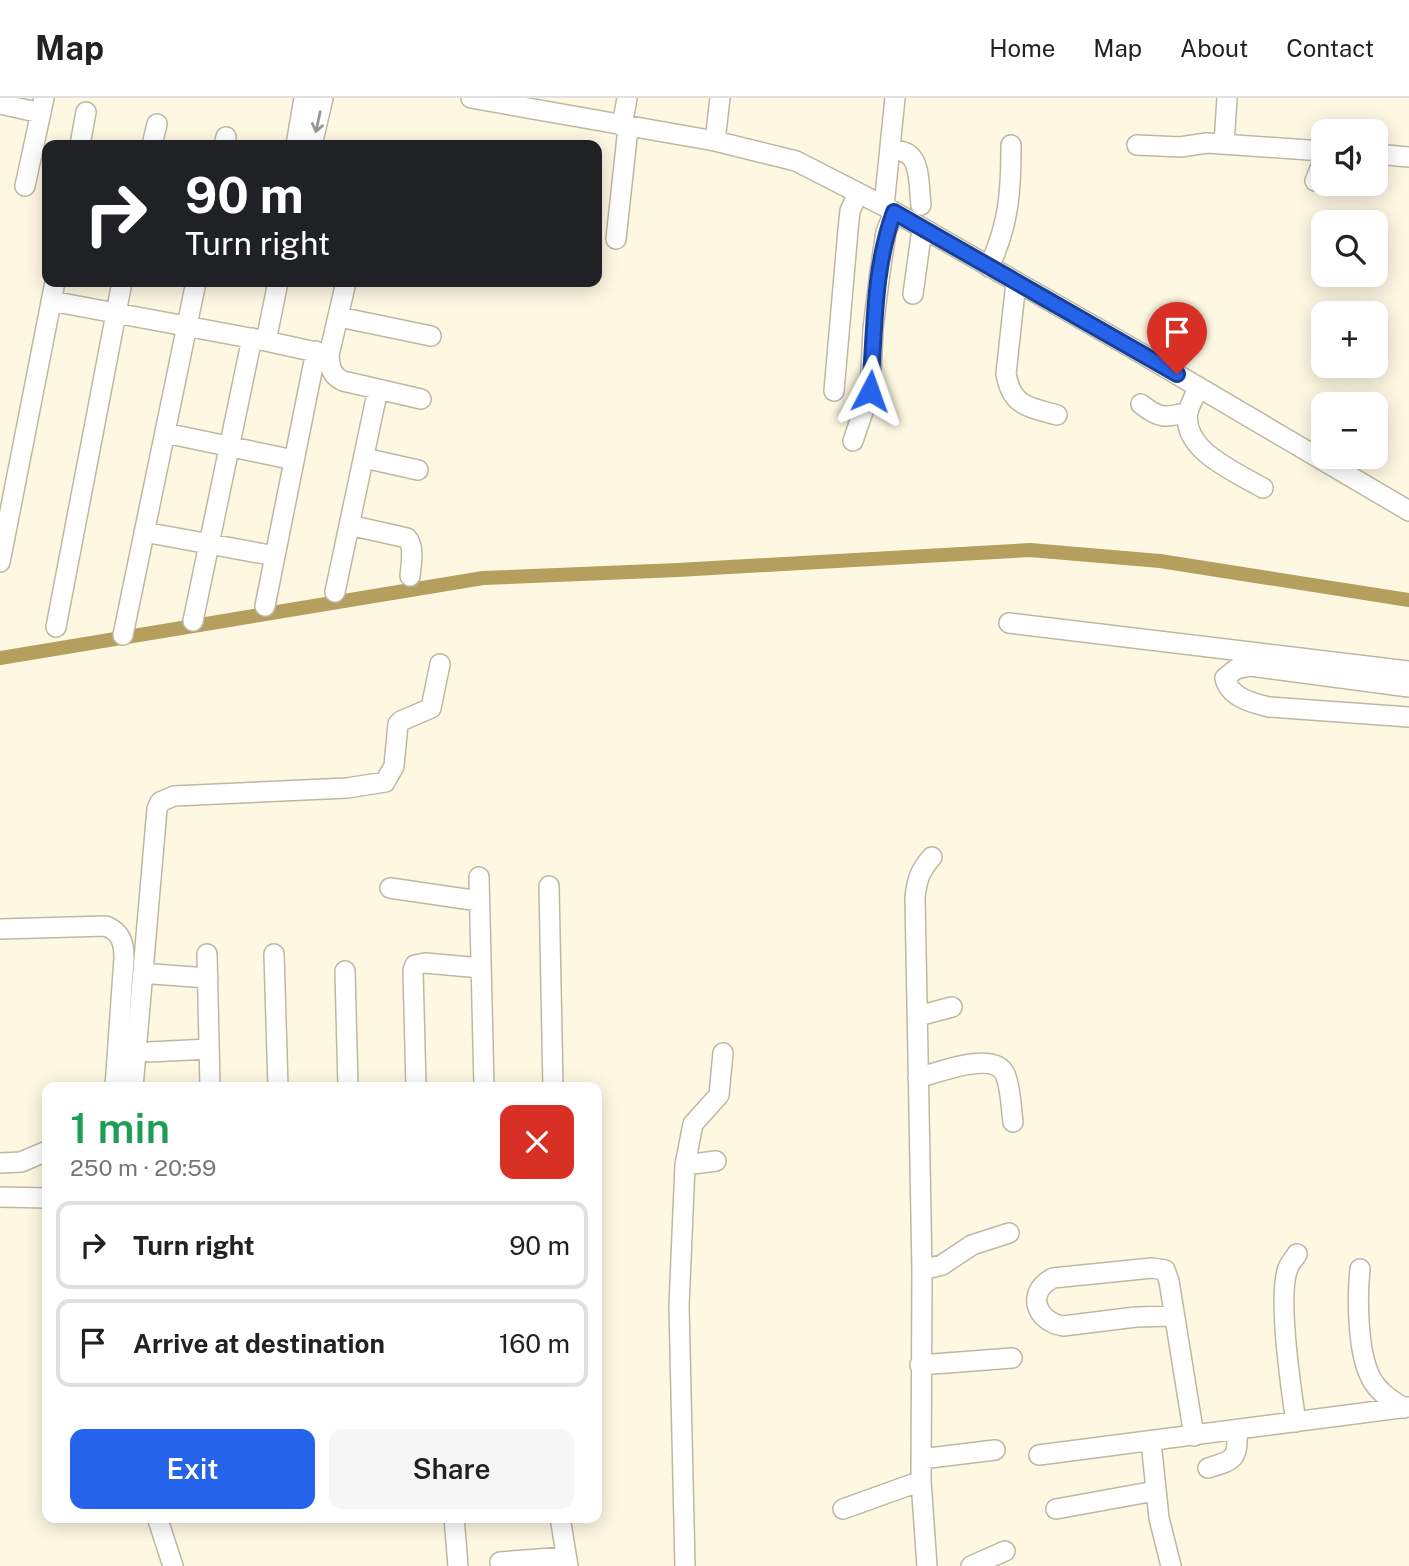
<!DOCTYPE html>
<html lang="en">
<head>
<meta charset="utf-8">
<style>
  body { margin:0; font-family:"Public Sans",sans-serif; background:#f6f6f6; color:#222; height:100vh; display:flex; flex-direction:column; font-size:26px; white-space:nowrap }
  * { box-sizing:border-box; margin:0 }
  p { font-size:23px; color:#767676 }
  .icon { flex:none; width:38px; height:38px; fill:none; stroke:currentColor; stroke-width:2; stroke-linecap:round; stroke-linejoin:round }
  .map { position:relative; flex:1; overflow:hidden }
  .drawer { position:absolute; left:42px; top:984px; width:560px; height:441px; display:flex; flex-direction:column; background:#fff; border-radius:14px; box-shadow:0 4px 18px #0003 }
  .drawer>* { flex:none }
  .top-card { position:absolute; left:42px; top:42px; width:560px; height:147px; border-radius:14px; box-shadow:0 4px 18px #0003; background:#202124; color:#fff; overflow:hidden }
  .fabs { position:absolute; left:1311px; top:21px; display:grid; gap:14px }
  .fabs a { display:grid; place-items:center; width:77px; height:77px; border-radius:14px; background:#fff; box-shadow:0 4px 18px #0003; font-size:35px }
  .pin { position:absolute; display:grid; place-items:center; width:60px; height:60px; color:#fff; margin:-72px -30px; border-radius:50% 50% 50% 0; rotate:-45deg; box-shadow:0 0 7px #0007 }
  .pin .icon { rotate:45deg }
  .me { position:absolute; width:77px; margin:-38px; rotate:4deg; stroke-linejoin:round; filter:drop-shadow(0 0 5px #0008) }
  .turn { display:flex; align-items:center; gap:24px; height:147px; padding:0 28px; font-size:32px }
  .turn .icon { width:91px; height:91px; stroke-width:2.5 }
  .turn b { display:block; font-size:49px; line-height:60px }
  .round { display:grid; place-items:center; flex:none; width:74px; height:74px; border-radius:14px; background:#f6f6f6 }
  .summary { display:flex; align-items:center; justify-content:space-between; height:119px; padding:0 28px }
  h1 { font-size:42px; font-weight:600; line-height:52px; color:#1e9e55 }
  .action { display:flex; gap:14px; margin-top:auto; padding:14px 28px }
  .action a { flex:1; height:80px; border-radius:14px; background:#2563eb; color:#fff; font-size:28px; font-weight:600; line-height:80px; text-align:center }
  .action a+a { background:#f6f6f6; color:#222 }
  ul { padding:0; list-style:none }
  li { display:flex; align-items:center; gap:21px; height:88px; margin:0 14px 10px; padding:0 14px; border:4px solid #e0e0e0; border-radius:14px }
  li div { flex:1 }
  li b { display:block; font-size:26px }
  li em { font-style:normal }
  header { display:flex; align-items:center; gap:42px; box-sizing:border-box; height:98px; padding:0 35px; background:#fff; border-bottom:2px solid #e0e0e0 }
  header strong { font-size:33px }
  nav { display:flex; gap:38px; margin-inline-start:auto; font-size:24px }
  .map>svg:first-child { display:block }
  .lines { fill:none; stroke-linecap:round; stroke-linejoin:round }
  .canal { stroke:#b49f5f; stroke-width:14 }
  .minor-casing { stroke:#beb8a3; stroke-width:22 }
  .minor { stroke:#fff; stroke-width:19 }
  .oneway { stroke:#989793 }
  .route-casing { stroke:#184099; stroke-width:18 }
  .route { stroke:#2563eb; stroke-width:12 }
</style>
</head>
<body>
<header>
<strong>Map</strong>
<nav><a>Home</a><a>Map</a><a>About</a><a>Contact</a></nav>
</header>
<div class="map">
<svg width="1409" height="1468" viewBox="0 0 1409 1468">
  <rect width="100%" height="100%" fill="#fef7e2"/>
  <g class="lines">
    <path class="canal" d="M0,560l483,-80 195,-8 352,-20 130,11 249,39"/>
    <defs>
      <path id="minor" d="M471,0l244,43 81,20 88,45 248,142 277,163
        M0,6l41,9
        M622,28l5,-28
        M715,43l5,-43
        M1224,46l3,-46
        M80,47l6,-33
        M152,47l5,-21
        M224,47l2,-8
        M296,47l8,-47
        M312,47l11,-47
        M1137,47l43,2 27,-4 116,8
        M890,50c5,2 13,3 18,6 13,8 11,38 13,51
        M1376,56l33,3
        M1315,83l8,-20
        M25,88l19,-88
        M884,108l11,-108
        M616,141l12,-111
        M989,169c20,-43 22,-75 22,-122
        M1016,184l-10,92c6,33 23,33 51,41
        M913,196l9,-65
        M51,203l215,40 12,-59
        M339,219l92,19
        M266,243l63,14 17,-73
        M329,257c1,13 2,20 14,26l78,18
        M1199,289c-4,8 -9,17 -11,25 -7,38 48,60 75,76
        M834,293l14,-161 2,-19 8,-18
        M1141,306c18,15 25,14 47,8
        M165,335l129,27
        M853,343l17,-50 3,-62 7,-57 6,-40 8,-20
        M364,360l54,12
        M349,427l58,13c8,9 4,26 3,38
        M144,434l131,24
        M0,464l55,-280
        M335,494l43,-203
        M265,508l51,-255
        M193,523l59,-283
        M1009,525l400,48
        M56,529l66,-345
        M123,537l73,-353
        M1409,589l-159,-21 -14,3 -11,9c4,19 27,25 44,29l140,10
        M479,779l5,210
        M549,788l4,201
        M390,790l89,13
        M0,831l106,-3c15,6 18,17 18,32l-9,129
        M207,856l3,133
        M274,856l4,133
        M345,873l3,116
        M153,876l55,4
        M918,918l34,-9
        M149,954l60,-3
        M918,980c18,-5 76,-28 87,-4 6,14 6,34 8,48
        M133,989l24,-278 3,-7 14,-6 173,-8 38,-6 9,-16 4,-42 3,-3 30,-13 9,-44
        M416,989l-3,-117 2,-5 10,-2 56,5
        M0,1065l21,-1 26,-11
        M685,1067l31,-4
        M0,1099l47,1
        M1360,1171c-3,30 -3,90 14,114 7,11 19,18 30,25
        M922,1172l20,-5 30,-20 37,-12
        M1174,1218l-38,1 -73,9c-28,-5 -37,-34 -10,-48l99,-10 13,2 4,11 25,155
        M920,1267l92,-7
        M1296,1324c-5,-33 -19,-126 -8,-154 2,-5 6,-9 9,-14
        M1151,1344l8,76 12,48
        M1039,1357l370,-48
        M921,1361l74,-9
        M1208,1370c27,-8 30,-9 29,-38
        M843,1411l78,-28
        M1056,1411l99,-18
        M157,1419l16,49
        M454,1419l4,49
        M560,1419l8,49
        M500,1464l65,-5
        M685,1468l-6,-260 6,-141 8,-41 26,-29 4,-42
        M927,1468l-6,-85 1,-211 -7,-373c2,-17 5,-27 17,-40
        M971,1468l34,-15"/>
    </defs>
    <use href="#minor" class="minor-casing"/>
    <use href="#minor" class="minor"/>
  </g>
  <defs><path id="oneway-shaft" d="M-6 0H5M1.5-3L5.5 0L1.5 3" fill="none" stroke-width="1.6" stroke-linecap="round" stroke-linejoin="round" transform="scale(1.75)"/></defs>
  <use class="oneway" href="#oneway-shaft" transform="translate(318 24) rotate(102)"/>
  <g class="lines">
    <defs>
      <path id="route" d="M870,293c5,-59 3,-122 24,-179l283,162"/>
    </defs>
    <use href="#route" class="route-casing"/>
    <use href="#route" class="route"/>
  </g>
</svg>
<div class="fabs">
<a><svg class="icon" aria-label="sound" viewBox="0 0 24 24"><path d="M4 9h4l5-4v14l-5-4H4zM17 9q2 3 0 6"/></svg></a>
<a><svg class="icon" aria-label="search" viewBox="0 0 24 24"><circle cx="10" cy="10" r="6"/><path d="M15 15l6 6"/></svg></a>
<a>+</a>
<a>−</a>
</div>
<div class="pin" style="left:1177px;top:276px;background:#d93025"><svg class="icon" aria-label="arrive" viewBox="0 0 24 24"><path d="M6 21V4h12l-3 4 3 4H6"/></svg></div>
<svg class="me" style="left:870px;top:293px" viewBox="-20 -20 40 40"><path d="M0-17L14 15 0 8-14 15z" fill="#2563eb" stroke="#fff" stroke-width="4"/></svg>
<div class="top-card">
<div class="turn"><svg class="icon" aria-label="right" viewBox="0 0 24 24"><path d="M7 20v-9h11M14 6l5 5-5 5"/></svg><div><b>90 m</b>Turn right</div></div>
</div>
<section class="drawer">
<div class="summary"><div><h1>1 min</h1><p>250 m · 20:59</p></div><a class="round" style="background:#d93025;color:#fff"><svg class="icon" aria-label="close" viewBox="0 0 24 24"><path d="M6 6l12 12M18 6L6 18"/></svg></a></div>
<ul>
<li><svg class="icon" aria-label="right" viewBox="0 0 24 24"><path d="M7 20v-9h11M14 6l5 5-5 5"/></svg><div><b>Turn right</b></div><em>90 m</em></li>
<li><svg class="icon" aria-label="arrive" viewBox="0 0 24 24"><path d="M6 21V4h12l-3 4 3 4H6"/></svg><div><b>Arrive at destination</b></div><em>160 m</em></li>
</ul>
<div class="action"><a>Exit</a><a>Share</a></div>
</section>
</div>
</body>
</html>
